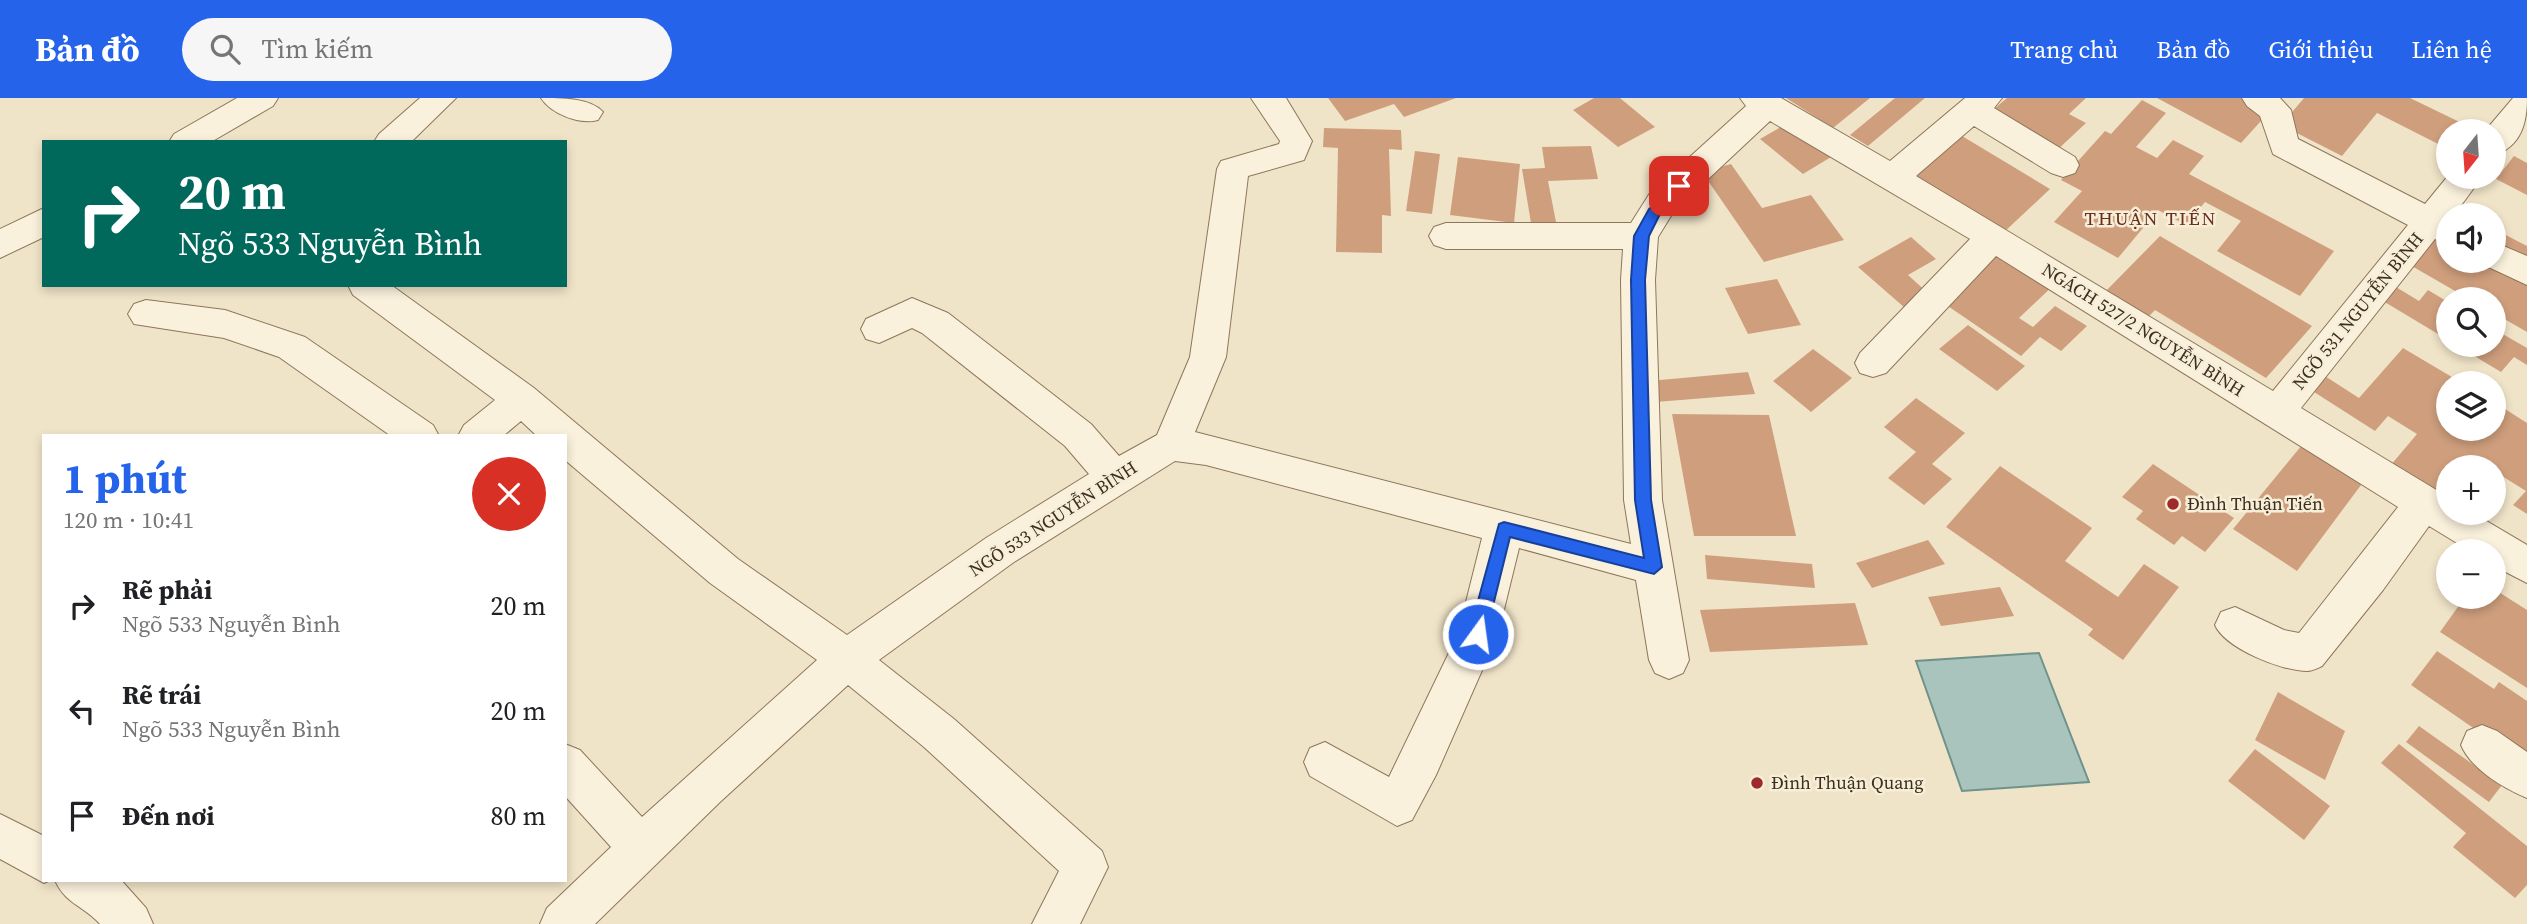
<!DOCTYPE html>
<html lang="vi">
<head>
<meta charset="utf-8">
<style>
  body { margin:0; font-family:"Source Serif 4",serif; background:#f6f6f6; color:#202124; height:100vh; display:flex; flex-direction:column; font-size:26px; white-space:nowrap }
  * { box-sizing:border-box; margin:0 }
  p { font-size:23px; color:#757577 }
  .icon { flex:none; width:38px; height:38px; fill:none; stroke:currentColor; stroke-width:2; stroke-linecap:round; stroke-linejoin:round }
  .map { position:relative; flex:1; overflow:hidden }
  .side { position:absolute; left:42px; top:336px; width:525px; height:448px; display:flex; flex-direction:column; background:#fff; border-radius:0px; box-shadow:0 4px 10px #0003 }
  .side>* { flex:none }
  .banner { position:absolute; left:42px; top:42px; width:525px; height:147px; border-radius:0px; box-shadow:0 4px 10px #0003; background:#00695c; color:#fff; overflow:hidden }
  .needle { width:46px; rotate:197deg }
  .tools { position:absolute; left:2436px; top:21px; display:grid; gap:14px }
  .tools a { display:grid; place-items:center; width:70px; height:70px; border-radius:50%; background:#fff; box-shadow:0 4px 10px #0003; font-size:35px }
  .pin { position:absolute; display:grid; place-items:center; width:60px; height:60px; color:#fff; margin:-30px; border-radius:14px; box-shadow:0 4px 10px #0006 }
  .me { position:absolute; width:77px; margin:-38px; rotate:14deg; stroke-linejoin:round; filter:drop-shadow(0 0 5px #0008) }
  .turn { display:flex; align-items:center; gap:24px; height:147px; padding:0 21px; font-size:32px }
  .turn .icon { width:91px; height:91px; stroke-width:2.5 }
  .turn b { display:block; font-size:49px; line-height:60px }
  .round { display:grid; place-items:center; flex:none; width:74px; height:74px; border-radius:37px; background:#f6f6f6 }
  .headline { display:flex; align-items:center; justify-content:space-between; height:119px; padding:0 21px }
  h1 { font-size:42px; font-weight:700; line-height:52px; color:#2563eb }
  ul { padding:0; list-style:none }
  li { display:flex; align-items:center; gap:21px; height:105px; padding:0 21px }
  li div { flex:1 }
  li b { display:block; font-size:26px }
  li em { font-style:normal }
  header { display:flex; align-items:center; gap:42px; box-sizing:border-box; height:98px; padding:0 35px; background:#2563eb; color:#fff }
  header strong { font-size:33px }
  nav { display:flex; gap:38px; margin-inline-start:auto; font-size:24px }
  .search { width:490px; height:63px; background:#f6f6f6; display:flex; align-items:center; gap:18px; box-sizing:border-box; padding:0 24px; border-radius:38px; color:#757577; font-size:26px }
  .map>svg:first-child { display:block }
  .water { fill:#a9c4bc; stroke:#6f938a; stroke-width:2 }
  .building { fill:#cf9f7d }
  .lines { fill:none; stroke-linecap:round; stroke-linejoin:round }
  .minor-casing { stroke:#8d765c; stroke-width:2 }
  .minor { fill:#faf1dc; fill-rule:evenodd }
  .route { fill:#2563eb; stroke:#184099; stroke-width:2 }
  .poi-dot { fill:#9e2a2b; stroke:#f7eed8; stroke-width:2.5 }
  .labels { text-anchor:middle; stroke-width:5; stroke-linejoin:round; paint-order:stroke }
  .street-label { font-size:18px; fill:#3d2e20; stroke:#f7eed8 }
  .poi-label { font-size:18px; fill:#3d2e20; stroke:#f7eed8; text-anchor:start }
  .neighbourhood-label { font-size:19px; letter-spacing:2px; fill:#6b2e1e; stroke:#f7eed8 }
</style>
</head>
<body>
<header>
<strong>Bản đồ</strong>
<div class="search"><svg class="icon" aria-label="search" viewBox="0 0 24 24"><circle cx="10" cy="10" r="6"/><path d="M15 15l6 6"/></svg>Tìm kiếm</div>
<nav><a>Trang chủ</a><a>Bản đồ</a><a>Giới thiệu</a><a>Liên hệ</a></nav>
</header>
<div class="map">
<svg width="2527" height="826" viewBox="0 0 2527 826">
  <rect width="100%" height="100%" fill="#f0e4c8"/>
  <path class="water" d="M2039,555l50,129 -127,9 -46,-130z"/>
  <path class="building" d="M1328,0h128l-52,19 -10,-13 -49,17z
    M1594,0h26l35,29 -37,20 -45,-37z
    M1786,0h84l-37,30z
    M1895,0h30l-57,48 -18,-11z
    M2007,0h79l-17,16 17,9 -32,30 -66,-39z
    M2157,0h87l26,13 -29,32z
    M2304,0h106l62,30 -3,3h-21v18l-71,-36 -35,43 -61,-31z
    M2142,2l24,13 -30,34 21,11 16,-18 31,16 -15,18 145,77 -34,45 -83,-45 24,-30 -36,-19 -19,23 -28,-15 -40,48 -64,-36 28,-31 -21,-11 44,-49 6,3z
    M1793,22l43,34 -33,20 -43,-35z
    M1324,30l77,2 1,20 -13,-1 2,67 -9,-1v38l-46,-1 2,-104 -15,-1z
    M1952,32l98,59 -48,45 -99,-62z
    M1591,48l7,33 -50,2 8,41 -25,1 -9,-54 23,-1 -3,-21z
    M1415,53l25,3 -8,60 -26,-3z
    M2514,58l13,7v32l-31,-16z
    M1458,59l62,7 -6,59 -64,-8z
    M1731,66l31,44 49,-13 33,45 -80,22 -62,-90z
    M2494,131l33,17v22l-33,-17z
    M2438,135l10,6v22h40l39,22v49l-33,-19v-14h-25l-59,-34z
    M2160,138l152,90 -46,52 -111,-68 -12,12 -41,-27z
    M1911,139l25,22 -28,16 21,19 -24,14 -47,-41z
    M1998,148l58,37 -37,35 14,9 22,-21 32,20 -26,25 -21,-14 -19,19 -82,-56z
    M1777,181l24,46 -53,9 -23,-46z
    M2391,186l28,17 9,-11 20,12v38l-70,-42z
    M1968,227l57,41 -28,25 -58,-42z
    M2494,231l33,19v17l-13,-8 -13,15 -45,-27h38z
    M2403,250l59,35h-14v46h46v-27l33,21v91l-14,-9 13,-14 -32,-20v-4l-20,-8 -7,8h-19v24l-6,8 -52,-33 27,-32 -29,-18 -13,15 -75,-48 14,-14 45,29z
    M1813,251l39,29 -41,34 -38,-31z
    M1748,274l7,22 -99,8 -7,-21z
    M1916,300l49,35 -33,31 20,15 -28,26 -36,-27 28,-26 -32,-25z
    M1672,316l97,1 27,121h-102z
    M2302,347l62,36 -67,90 -64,-42z
    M2153,366l81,54 -29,34 -23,-16 -8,9 -38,-26 7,-8 -21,-14z
    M2000,368l92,62 -27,33 53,36 26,-33 35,23 -56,73 -35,-25 5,-6 -147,-102z
    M1928,442l17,24 -73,24 -16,-25z
    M1705,457l107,9 3,24 -108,-9z
    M2000,489l14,29 -73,10 -13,-29z
    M2494,491l33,21v78l-87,-56 25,-35h29z
    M1855,505l13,42 -158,7 -10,-42z
    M2437,553l57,38 5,-7 28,19v64l-116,-80z
    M2278,594l67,39 -20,49 -70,-40z
    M2419,628l83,59 -13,17 -83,-60z
    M2399,646l128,102v39l-12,13 -62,-51 13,-14 -85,-70z
    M2255,651l75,57 -26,34 -76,-59z"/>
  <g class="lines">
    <defs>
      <path id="minor" d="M237,0h41l-5,8 -62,36h-42l5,-8z
        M420,0h36l-45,44h-37l5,-8z
        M541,0c21,0 50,0 62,14l-5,8c-18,5 -47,-6 -57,-22z
        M1251,0h35l26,43 -8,19 -56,16 -22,181 -31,75 436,112 -7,-44 -3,-220 2,-31h-177l-12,-4 -5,-9 5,-9 12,-4h185l19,-30 96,-87 -6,-8h41l109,63 75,-63h37l-8,10 81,49 4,8 -4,8 -12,4 -12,-4 -77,-47 -58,50 357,215 135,-166 -135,-71 -13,-38 -13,-10 -5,-8h38l11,12 7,29 127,65 23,-28 34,1 -28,38h-6v29l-13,-5 -134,169 147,89v16h25l54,32v38l-33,-17v-15h-24l-41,-25 -46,64 -61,76c-4,2 -10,5 -15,5 -26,0 -82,-23 -92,-46l6,-13 14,-5 49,23 15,3 99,-126 -402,-251 -110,117 -13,4 -13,-4 -5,-10 5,-10 110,-114 -200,-118 -96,90 -16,26 -3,43 7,220 27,160 -6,13 -14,6 -14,-6 -6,-13 -13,-80 -117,-32 -21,86 -62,141 -24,45 -15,6 -87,-50 -6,-14 6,-14 15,-6 64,35 69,-143 24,-96 -276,-73 -31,-4 -161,101 -135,98 75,59 148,132 6,16 -28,57h-48l27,-53 -135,-124 -76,-62 -128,117 -125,122h-55l7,-16 64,-61 -46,-51v-52l15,6 62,67 175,-157 -107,-77 -145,-123v-24h-28l-16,-15 -18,15h-45l6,-11 31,-25 -142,-105 -5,-10h43l143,103 204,171 109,76 139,-97 103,-64 -24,-28 -143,-113 -10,-5 -33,15 -13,-4 -5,-10 5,-10 46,-21 36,15 143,111 28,32 38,-21 33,-78 27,-188 4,-8 58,-17 1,-3z
        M2513,0h14c0,25 -6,49 -33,57v-24h-9z
        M44,110v29l-44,21v-29z
        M2494,144l33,14v29l-45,-21 -2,-3h14z
        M146,202l79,10 80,27 128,88 6,11h-48l-112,-79 -55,-19 -90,-14 -6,-10 6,-10z
        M2482,627l15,6 30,21v46c-24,-10 -56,-29 -66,-53l6,-14z
        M0,716l44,22v44h6l-6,3 -44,-24z
        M55,782h66l25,28 7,16h-53c-16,-18 -36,-21 -45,-44z"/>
    </defs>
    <use href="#minor" class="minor-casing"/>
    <use href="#minor" class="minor"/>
  </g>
  <path class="route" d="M1679,83l7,5 -27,30 -10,20 -4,44 6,220 11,67 -8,7 -144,-37 -24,97 -8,8 -6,-2 -3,-6 30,-110 5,-2 140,36 -9,-58 -4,-220 3,-44 15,-27z"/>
  <g class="poi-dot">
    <circle cx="2173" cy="406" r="7"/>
    <circle cx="1757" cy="685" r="7"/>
  </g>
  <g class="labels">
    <g class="street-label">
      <text transform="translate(2358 213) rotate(-51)" y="6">NGÕ 531 NGUYỄN BÌNH</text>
      <text transform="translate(2143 232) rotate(32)" y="6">NGÁCH 527/2 NGUYỄN BÌNH</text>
      <text transform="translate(1053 421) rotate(-33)" y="6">NGÕ 533 NGUYỄN BÌNH</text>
    </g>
    <g class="poi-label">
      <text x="2187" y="412">Đình Thuận Tiến</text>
      <text x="1771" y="691">Đình Thuận Quang</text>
    </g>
    <g class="neighbourhood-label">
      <text x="2151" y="127">THUẬN TIẾN</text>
    </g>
  </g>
</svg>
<div class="tools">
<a><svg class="needle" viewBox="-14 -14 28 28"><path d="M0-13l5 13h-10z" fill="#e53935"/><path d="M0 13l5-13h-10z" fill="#757577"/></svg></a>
<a><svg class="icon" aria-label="sound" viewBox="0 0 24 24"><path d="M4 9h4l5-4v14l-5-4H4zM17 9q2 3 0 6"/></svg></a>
<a><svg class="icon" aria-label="search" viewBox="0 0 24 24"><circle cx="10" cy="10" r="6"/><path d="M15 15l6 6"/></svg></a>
<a><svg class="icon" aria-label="layers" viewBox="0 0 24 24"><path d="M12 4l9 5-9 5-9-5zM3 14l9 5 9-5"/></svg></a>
<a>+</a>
<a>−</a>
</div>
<div class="pin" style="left:1679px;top:88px;background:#d93025"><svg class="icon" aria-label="arrive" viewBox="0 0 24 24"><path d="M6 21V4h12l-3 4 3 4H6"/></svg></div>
<svg class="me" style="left:1478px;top:536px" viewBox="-20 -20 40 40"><circle r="17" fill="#2563eb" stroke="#fff" stroke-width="3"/><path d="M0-11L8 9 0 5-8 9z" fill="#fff"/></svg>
<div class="banner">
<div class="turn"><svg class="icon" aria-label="right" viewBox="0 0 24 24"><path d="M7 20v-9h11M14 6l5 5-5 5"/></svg><div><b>20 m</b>Ngõ 533 Nguyễn Bình</div></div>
</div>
<section class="side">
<div class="headline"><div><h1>1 phút</h1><p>120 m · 10:41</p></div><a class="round" style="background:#d93025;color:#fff"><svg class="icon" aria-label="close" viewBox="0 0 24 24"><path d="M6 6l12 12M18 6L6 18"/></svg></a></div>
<ul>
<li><svg class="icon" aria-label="right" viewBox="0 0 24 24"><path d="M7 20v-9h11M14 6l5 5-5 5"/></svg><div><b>Rẽ phải</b><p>Ngõ 533 Nguyễn Bình</p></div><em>20 m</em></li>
<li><svg class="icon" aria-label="left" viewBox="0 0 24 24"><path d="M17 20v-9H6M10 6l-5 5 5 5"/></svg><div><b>Rẽ trái</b><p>Ngõ 533 Nguyễn Bình</p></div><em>20 m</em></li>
<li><svg class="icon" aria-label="arrive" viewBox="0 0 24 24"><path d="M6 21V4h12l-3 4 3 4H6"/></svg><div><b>Đến nơi</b></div><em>80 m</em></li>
</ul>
</section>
</div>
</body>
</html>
